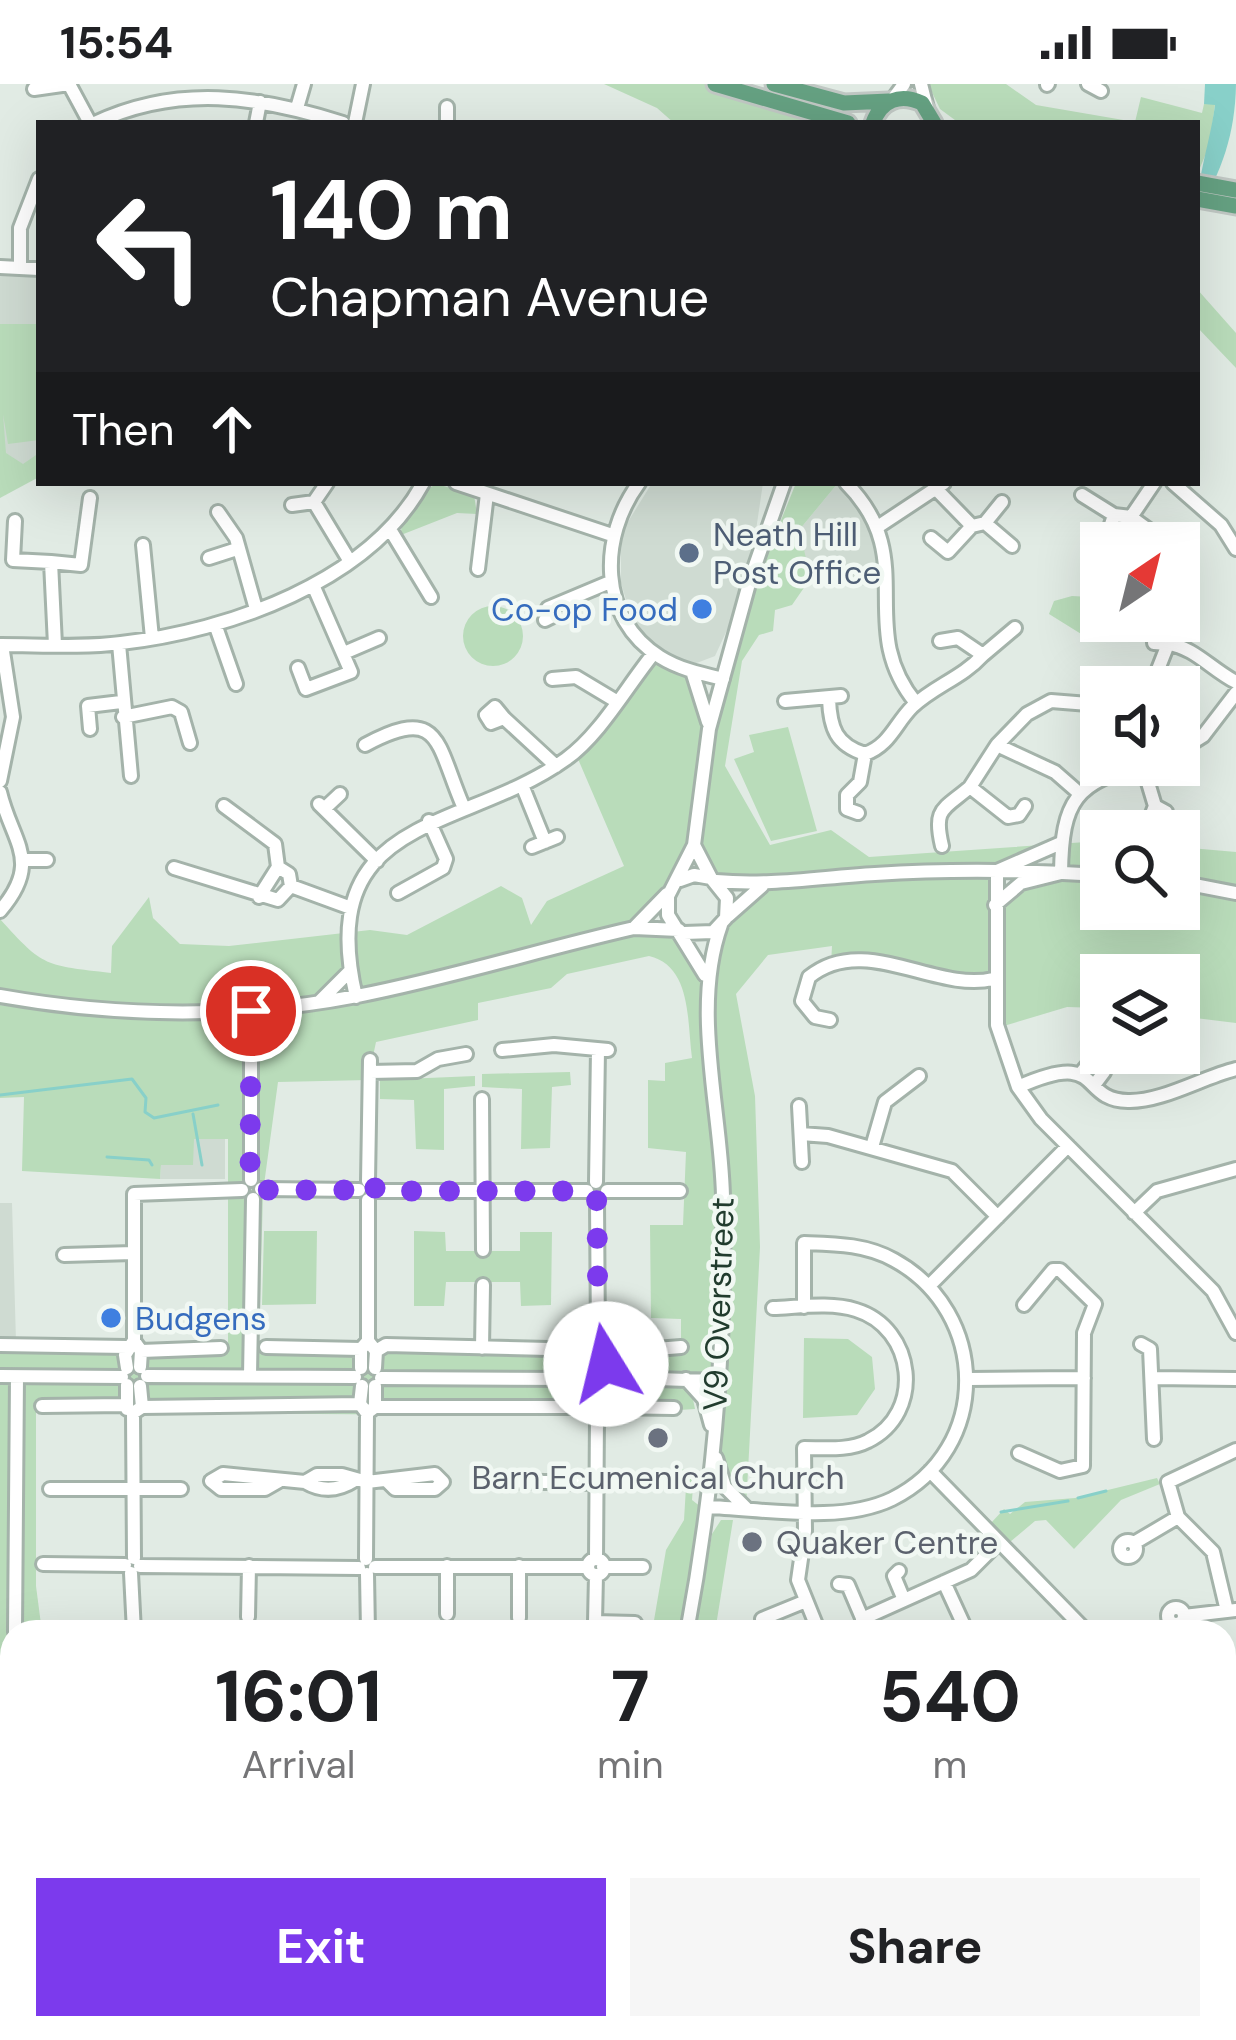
<!DOCTYPE html>
<html lang="en">
<head>
<meta charset="utf-8">
<style>
  body { margin:0; font-family:"DM Sans",sans-serif; background:#f6f6f6; color:#202124; height:100vh; display:flex; flex-direction:column; font-size:45px; white-space:nowrap }
  * { box-sizing:border-box; margin:0 }
  p { font-size:39px; color:#757577 }
  .icon { flex:none; width:66px; height:66px; fill:none; stroke:currentColor; stroke-width:2; stroke-linecap:round; stroke-linejoin:round }
  .map { position:relative; flex:1; overflow:hidden }
  .panel { position:absolute; left:0px; top:1536px; width:1236px; height:420px; display:flex; flex-direction:column; background:#fff; border-radius:36px 36px 0 0; box-shadow:0 12px 48px #0002 }
  .panel>* { flex:none }
  .hud { position:absolute; left:36px; top:36px; width:1164px; height:366px; border-radius:0px; box-shadow:0 12px 48px #0002; background:#202124; color:#fff; overflow:hidden }
  .needle { width:78px; rotate:35deg }
  .fabs { position:absolute; left:1080px; top:438px; display:grid; gap:24px }
  .fabs a { display:grid; place-items:center; width:120px; height:120px; border-radius:0px; background:#fff; box-shadow:0 12px 48px #0002; font-size:60px }
  .pin { position:absolute; display:grid; place-items:center; width:102px; height:102px; color:#fff; margin:-51px; border:6px solid #fff; border-radius:50%; box-shadow:0 3px 12px #0007 }
  .me { position:absolute; width:132px; margin:-66px; rotate:351deg; stroke-linejoin:round; filter:drop-shadow(0 0 9px #0008) }
  .turn { display:flex; align-items:center; gap:42px; height:252px; padding:0 36px; font-size:54px }
  .turn .icon { width:156px; height:156px; stroke-width:2.5 }
  .turn b { display:block; font-size:84px; line-height:102px }
  .then { display:flex; align-items:center; height:114px; padding:0 36px; background:#0003; gap:24px; font-size:45px }
  .eta { display:flex; justify-content:space-evenly; align-items:center; height:204px; text-align:center }
  .eta b { font-size:72px; font-weight:700; line-height:84px }
  .primary-button { display:flex; gap:24px; margin-top:auto; padding:24px 36px }
  .primary-button a { flex:1; height:138px; border-radius:0px; background:#7c3aed; color:#fff; font-size:48px; font-weight:700; line-height:138px; text-align:center }
  .primary-button a+a { background:#f6f6f6; color:#202124 }
  .status { display:flex; justify-content:space-between; align-items:center; height:84px; padding:0 60px; background:#fff; direction:ltr }
  .status svg { height:33px; fill:currentColor }
  .map>svg:first-child { display:block }
  .built { fill:#cfdbd2 }
  .green { fill:#b9dcba; fill-rule:evenodd }
  .water { fill:#88d0c9 }
  .lines { fill:none; stroke-linecap:round; stroke-linejoin:round }
  .stream { stroke:#88d0c9; stroke-width:3 }
  .minor-casing { stroke:#a4b3aa; stroke-width:18 }
  .major-casing { stroke:#c1c8c4; stroke-width:21 }
  .minor { stroke:#fff; stroke-width:12 }
  .major { stroke:#65a182; stroke-width:15 }
  .route { stroke:#7c3aed; stroke-width:21; stroke-dasharray:0 37.8 }
  .service-dot { fill:#5c6f8a; stroke:#f1f8f3; stroke-width:4.5 }
  .shop-dot { fill:#3f7fe0; stroke:#f1f8f3; stroke-width:4.5 }
  .worship-dot { fill:#6b7280; stroke:#f1f8f3; stroke-width:4.5 }
  .labels { text-anchor:middle; stroke-width:9; stroke-linejoin:round; paint-order:stroke }
  .service-label { font-size:33px; fill:#4e5e75; stroke:#f1f8f3; text-anchor:start }
  .shop-label { font-size:33px; fill:#366cbe; stroke:#f1f8f3; text-anchor:end }
  .street-label { font-size:33px; fill:#213c2e; stroke:#f1f8f3 }
  .worship-label { font-size:33px; fill:#5b616d; stroke:#f1f8f3 }
</style>
</head>
<body>
<div class="status"><b>15:54</b><svg viewBox="0 0 49 12"><path d="M0 12V9h3v3zM5 12V6h3v6zM10 12V3h3v9zM15 12V0h3v12zM26 1h20v11H26zM47 4h2v5h-2z"/></svg></div>
<div class="map">
<svg width="1236" height="1956" viewBox="0 0 1236 1956">
  <rect width="100%" height="100%" fill="#e1ebe4"/>
  <path class="built" d="M0,190l39,4v190l-39,20z
    M652,399h111l-8,54 5,11 -10,32 -35,76 -21,8 -29,-3 -11,-8 -25,-43 -8,-27v-50z
    M838,399l37,38 5,63 -5,3 -66,-9 -9,-49z
    M194,1054l31,1v40h-65l1,-14z
    M0,1119h12l4,138 -16,-1z"/>
  <path class="green" d="M604,0h111l121,39h-162l-17,-15z
    M928,0h78l30,21 99,17 6,-25 61,16 2,-9h11l-5,40 -13,31v-52h-238l-19,-14z
    M1197,205l39,44v35l-39,-41z
    M0,240h39v116l-31,4 -5,-30 3,39 17,11 16,-11v24l-39,21z
    M796,399h42l-38,46 10,50 -18,26 -17,5 -2,21 -14,4 -17,26 -17,105 45,79 61,-15 38,27 232,-16v68h78v-62l57,5v171l-57,-7v-41h-78v33l-34,-1 -70,21 -4,-48 -19,4 -28,-12 -115,-8 1,-18 -64,9 -32,39 19,102 5,151 -14,261c-37,-38 -32,-76 -28,-126l-29,-2 6,29 -106,7 -553,-4v174l6,46h-30v29l-12,5v-326l228,3v-204h-34l-1,26h-32l-1,14 -138,-8 2,-74 -24,1v-93l93,11 2,-4 -18,-12 -77,-9v-72c44,49 45,46 111,54l1,-27 37,-49 4,21 27,26 49,2 141,-16 37,5 94,-49 21,12 9,27 16,-24 77,-35 -49,-114 79,-99 34,25 22,49 12,-18 35,-154 18,-20zM1061,759l-1,29 -39,11 -26,20 2,-32zM694,762l22,35 45,4 -40,40 -16,48 -26,-43 -44,-3 20,-19zM649,872c43,10 38,66 43,102l-27,5v18l-17,-1v68l38,4 -3,73h-33l1,93 30,1v28h-422l4,-155 15,-110 90,-2 8,-38 102,-22v-17l73,-15 16,-14zM350,889l5,24 -77,20 -26,23v-29l76,-19z
    M437,400l37,11 3,19 -20,-1 -56,22c-1,-19 19,-44 36,-51z
    M1072,512l18,1 17,29 -21,11 -37,-23 5,-13z
    M463 552a30 30 0 1 1 60 0a30 30 0 1 1-60 0Z
    M788,643l29,104 -46,10 -37,-82 20,-7 -5,-17z
    M570,988l1,13 -19,2 -2,61 -29,1 1,-60 -40,-2v-13z
    M475,992v10l-31,3v61l-28,-1 -2,-49 -34,-1v-19z
    M264,1147h53l-1,73 -54,1z
    M414,1147l31,1 1,19h74v-19h32l-1,73 -30,1 -1,-24h-74l-2,24h-30z
    M804,1254l44,1 24,18 3,32 -18,26 -54,3z
    M673,1383l21,5 -2,28 9,7 -18,125h-31l14,-82 18,-30 2,-33 -13,-1z
    M1157,1394l3,6 -39,16 -47,49 -28,-29 -11,1 -25,21 -19,-19 13,-14 6,5 15,-12 50,-4z
    M721,1436h12l-18,112h-20l17,-98z
    M23,1944h163v12h-120l-42,-6z
    M435,1944h151l-3,12h-148z"/>
  <path class="water" d="M1205,0h31c-1,51 -14,86 -39,130 0,-38 13,-71 18,-109l-11,-1z"/>
  <g class="lines">
    <path class="stream" d="M0,1011l132,-16 14,19 -1,14 9,6 64,-13
      M193,1030l9,51
      M107,1073l42,3 3,5
      M1078,1414l28,-7
      M1001,1428l67,-11"/>
    <defs>
      <path id="minor" d="M921,0l6,24
        M1088,0l13,7
        M1047,1l1,-1
        M34,5l35,-5 21,39
        M893,15l11,-15
        M297,24l7,-24
        M95,39c83,-39 163,-27 248,0
        M256,39l4,-21
        M355,39l8,-39
        M447,39v-16
        M0,183l39,2
        M20,184v-40l19,-49
        M456,399l156,52
        M639,399c-40,54 -41,135 21,174 19,12 42,17 63,22
        M846,399c76,76 7,143 70,220
        M1173,399l48,42 15,24
        M1082,411l32,20 -9,28
        M314,418l35,58
        M292,421l22,-3 13,-19
        M218,428l18,26 20,71
        M1114,431l17,2 23,-34
        M1131,433l36,26
        M15,437l-2,39 38,2 4,83
        M985,439l17,-21
        M879,442l65,-43
        M972,442l13,-3 27,23
        M391,447l40,66
        M931,454l17,14 24,-26 -35,-36
        M143,461l9,93
        M1179,471l2,3
        M209,474l28,-9
        M51,478l30,3 9,-67
        M478,485l9,-75
        M545,536l6,-3 -3,-9 62,-26
        M215,540l21,60
        M1154,559l14,1 -11,28
        M119,560l12,132
        M1168,560c26,3 44,26 68,38
        M0,561c40,0 81,3 121,-2 107,-12 248,-61 302,-160
        M344,569l35,-15
        M983,571l32,-27
        M298,584l8,21 45,-17 -38,-87
        M692,587l16,51
        M552,595l24,-2 40,24
        M829,615c1,29 7,46 36,55l-5,28 -13,13v14l11,4
        M785,617l56,-5
        M123,633l49,-10 9,5 9,31
        M504,634l-9,-11 -9,8 5,8 13,-5 52,48
        M90,645l-2,-23 33,-4
        M365,661c76,-41 71,-2 98,61
        M997,661l30,-31 24,-13 50,4
        M1179,667l24,-15 33,-43
        M865,670c25,-9 30,-30 47,-47 22,-21 50,-29 71,-52l-25,-17 -18,3
        M1143,682l12,40 -5,13 7,4 9,-11 -11,-6
        M0,697l13,-64 -11,-72
        M522,701l23,57
        M970,703l27,-42 58,27 24,21
        M0,708c12,51 43,69 0,119
        M319,720l58,57
        M224,722l51,38 3,23 11,7 2,12
        M324,725l16,-15
        M1061,759l-64,28v154l21,62 23,32 172,172 23,42
        M694,761l17,33
        M942,762c-9,-38 1,-36 28,-59l38,30 11,-2 6,-9
        M532,763l25,-10
        M25,776h22
        M174,784l104,32 13,-14 60,22
        M680,796l14,-5 17,3 16,20 -1,20 -13,14 -29,1
        M716,797c54,5 105,-4 159,-7 76,-5 151,-4 226,1
        M1179,798l57,11
        M398,809l45,-25 3,-9 -17,-38
        M259,813l19,-30
        M995,821l26,-22 40,-10c1,-72 14,-92 85,-108
        M728,832l34,-30
        M634,844l33,-34
        M705,891l-37,-60v-19l26,-51 15,-116 41,-149 34,-97
        M0,912c119,21 238,23 357,0 93,-18 185,-47 277,-68l45,2
        M356,913c-43,-184 107,-164 210,-238 34,-24 61,-73 88,-106
        M320,917l30,-30
        M251,927v169
        M830,936l-15,-3 -13,-16 7,-24c55,-45 127,16 184,2
        M252,958l34,-35
        M502,966l52,-5 54,5
        M370,988l47,-1 21,-12 28,-5
        M1081,989l10,-12 10,2 3,9 -9,12
        M1018,1003c87,-39 59,13 110,14 34,1 75,-24 108,-32
        M482,1015l1,151
        M799,1022l3,56
        M801,1050l27,2 124,35 46,46
        M872,1063l13,-45 34,-26
        M368,1097l2,-121
        M596,1098l2,-132
        M261,1105l98,1
        M378,1107h209
        M607,1107h73
        M597,1117l1,142
        M1134,1129l23,-22 79,-22
        M64,1171l69,-2
        M929,1202l139,-140
        M773,1224c26,-1 58,-6 83,2 59,18 69,103 12,131 -19,10 -44,7 -64,7l1,83 -7,49 21,52
        M368,1257v-141
        M1141,1260l9,5 4,90
        M0,1261l127,2
        M266,1263l95,2
        M482,1264l1,-63
        M141,1267l80,-3
        M376,1267l10,-6 204,5
        M606,1269l75,-6
        M140,1283l1,-16 -7,-10v-147l108,-4
        M127,1284l-2,-13 8,-13
        M361,1284v-19l7,-8 8,10 -1,17
        M591,1286l-1,-20 8,-7 8,10 -2,18
        M0,1292l122,1
        M147,1292l208,1
        M250,1292l3,-177
        M381,1294l203,1
        M1152,1294l84,1
        M584,1295l14,10 27,-11 94,3
        M686,1295l18,20 7,26
        M969,1295l115,-1
        M127,1301v24
        M362,1302l-2,18 7,9 8,-6v-21
        M42,1322l83,-1
        M142,1323l218,-3
        M375,1323h214
        M606,1323l68,1
        M1019,1369l41,18 23,-5 1,-133 11,-29 -35,-34h-7l-29,35
        M716,1374l9,29 21,21
        M930,1387l157,161
        M211,1397l12,-7 82,8 12,-7h25l25,7 68,-8 8,8 -8,7h-40l-7,-7
        M211,1397l10,8h44l14,-8
        M500,1397l96,2
        M305,1398c17,10 33,9 50,-2
        M50,1405h131
        M708,1423c56,2 132,17 184,-8 100,-50 97,-187 2,-239 -28,-16 -60,-16 -90,-17v64
        M1120 1465a8 8 0 1 1 16 0a8 8 0 1 1-16 0Z
        M1134,1459l44,-26
        M134,1474l-1,-145 9,-6 -2,-21
        M366,1475l1,-146
        M596,1475l1,-143
        M588 1483a8 8 0 1 1 16 0a8 8 0 1 1-16 0Z
        M43,1480l82,1
        M140,1482l219,2
        M375,1483h213
        M603,1483h40
        M899,1487l-5,5 10,24
        M131,1489l3,59
        M367,1490l1,58
        M596,1491l-1,47 40,1
        M944,1498l23,50
        M839,1500l9,1 20,47
        M1168 1532a8 8 0 1 1 16 0a8 8 0 1 1-16 0Z
        M1227,1527l-14,-59 -35,-35 -10,-35 68,-32
        M447,1530v-48
        M1184,1532l52,-6
        M248,1533l1,-51
        M519,1534v-52
        M762,1535l44,-18
        M862,1535l109,-49 28,-28
        M15,1548l2,-255
        M687,1548c27,-144 39,-289 36,-436 -2,-87 -32,-187 -2,-271
        M1,1643l11,-29
        M1224,1653l6,25
        M0,1703l12,27
        M1224,1829l12,1
        M1224,1913l12,9
        M426,1944v12
        M13,1956v-12
        M190,1956v-12
        M308,1956v-12
        M589,1956l1,-12
        M610,1956v-12"/>
      <path id="major" d="M715,0l133,39
        M774,0l70,19 45,-2
        M873,39c8,-23 27,-30 49,-20l12,20
        M1197,99l39,7
        M1197,115l39,7
        M0,1644l12,-4
        M0,1698l12,4
        M1005,1944l36,12
        M1054,1944l34,12"/>
    </defs>
    <use href="#minor" class="minor-casing"/>
    <use href="#major" class="major-casing"/>
    <use href="#minor" class="minor"/>
    <use href="#major" class="major"/>
  </g>
  <g class="lines">
    <path class="route" d="M251,927l-1,158 11,21h98l9,-9 10,10h209l10,10 1,141 6,5 2,17"/>
  </g>
  <circle class="service-dot" cx="689" cy="469" r="12"/>
  <g class="shop-dot">
    <circle cx="702" cy="525" r="12"/>
    <circle cx="111" cy="1234" r="12"/>
  </g>
  <g class="worship-dot">
    <circle cx="658" cy="1354" r="12"/>
    <circle cx="752" cy="1458" r="12"/>
  </g>
  <g class="labels">
    <g class="service-label">
      <text x="713" y="462">Neath Hill<tspan x="713" dy="38">Post Office</tspan></text>
    </g>
    <g class="shop-label">
      <text x="678" y="537">Co-op Food</text>
      <text x="135" y="1246" text-anchor="start">Budgens</text>
    </g>
    <g class="street-label">
      <text transform="translate(718 1220) rotate(-88)" y="12">V9 Overstreet</text>
    </g>
    <g class="worship-label">
      <text x="658" y="1405">Barn Ecumenical Church</text>
      <text x="776" y="1470" text-anchor="start">Quaker Centre</text>
    </g>
  </g>
</svg>
<div class="fabs">
<a><svg class="needle" viewBox="-14 -14 28 28"><path d="M0-13l5 13h-10z" fill="#e53935"/><path d="M0 13l5-13h-10z" fill="#757577"/></svg></a>
<a><svg class="icon" aria-label="sound" viewBox="0 0 24 24"><path d="M4 9h4l5-4v14l-5-4H4zM17 9q2 3 0 6"/></svg></a>
<a><svg class="icon" aria-label="search" viewBox="0 0 24 24"><circle cx="10" cy="10" r="6"/><path d="M15 15l6 6"/></svg></a>
<a><svg class="icon" aria-label="layers" viewBox="0 0 24 24"><path d="M12 4l9 5-9 5-9-5zM3 14l9 5 9-5"/></svg></a>
</div>
<div class="pin" style="left:251px;top:927px;background:#d93025"><svg class="icon" aria-label="arrive" viewBox="0 0 24 24"><path d="M6 21V4h12l-3 4 3 4H6"/></svg></div>
<svg class="me" style="left:606px;top:1280px" viewBox="-20 -20 40 40"><circle r="19" fill="#fff"/><path d="M0-13L10 11 0 6-10 11z" fill="#7c3aed"/></svg>
<div class="hud">
<div class="turn"><svg class="icon" aria-label="left" viewBox="0 0 24 24"><path d="M17 20v-9H6M10 6l-5 5 5 5"/></svg><div><b>140 m</b>Chapman Avenue</div></div>
<div class="then">Then<svg class="icon" aria-label="ahead" viewBox="0 0 24 24"><path d="M12 20V5M6 11l6-6 6 6"/></svg></div>
</div>
<section class="panel">
<div class="eta">
<div><b>16:01</b><p>Arrival</p></div>
<div><b>7</b><p>min</p></div>
<div><b>540</b><p>m</p></div>
</div>
<div class="primary-button"><a>Exit</a><a>Share</a></div>
</section>
</div>
</body>
</html>
